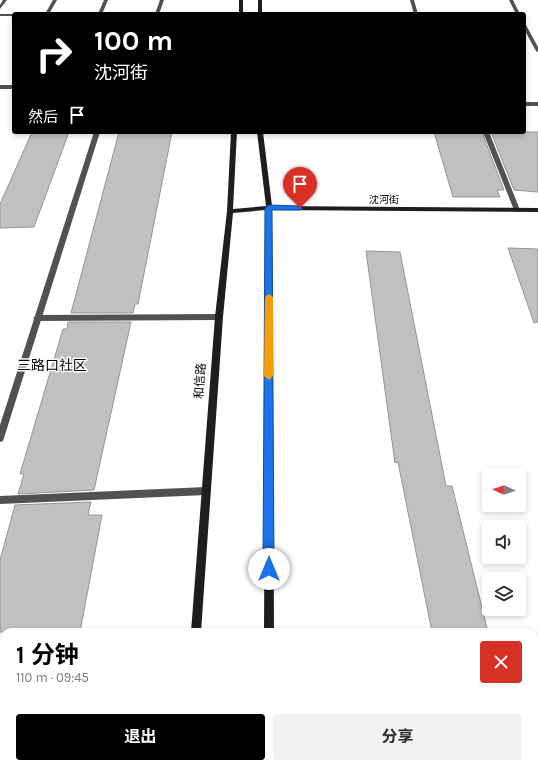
<!DOCTYPE html>
<html lang="zh">
<head>
<meta charset="utf-8">
<style>
  body { margin:0; font-family:Karla,"Noto Sans SC",sans-serif; background:#f2f2f3; color:#2b2b33; height:100vh; display:flex; flex-direction:column; font-size:15px; white-space:nowrap }
  * { box-sizing:border-box; margin:0 }
  p { font-size:13px; color:#7c7c81 }
  .icon { flex:none; width:22px; height:22px; fill:none; stroke:currentColor; stroke-width:2; stroke-linecap:round; stroke-linejoin:round }
  .map { position:relative; flex:1; overflow:hidden }
  .details { position:absolute; left:0px; top:628px; width:538px; height:140px; display:flex; flex-direction:column; background:#fff; border-radius:12px 12px 0 0; box-shadow:0 2px 6px #0003 }
  .details>* { flex:none }
  .banner { position:absolute; left:12px; top:12px; width:514px; height:122px; border-radius:4px; box-shadow:0 2px 6px #0003; background:#000; color:#fff; overflow:hidden }
  .needle { width:26px; rotate:274deg }
  .buttons { position:absolute; left:482px; top:468px; display:grid; gap:8px }
  .buttons a { display:grid; place-items:center; width:44px; height:44px; border-radius:4px; background:#fff; box-shadow:0 2px 6px #0003; font-size:20px }
  .pin { position:absolute; display:grid; place-items:center; width:34px; height:34px; color:#fff; margin:-41px -17px; border-radius:50% 50% 50% 0; rotate:-45deg; box-shadow:0 0 4px #0007 }
  .pin .icon { rotate:45deg }
  .me { position:absolute; width:44px; margin:-22px; rotate:0deg; stroke-linejoin:round; filter:drop-shadow(0 0 3px #0008) }
  .turn { display:flex; align-items:center; gap:14px; height:84px; padding:0 16px; font-size:18px }
  .turn .icon { width:52px; height:52px; stroke-width:2.5 }
  .turn b { display:block; font-size:28px; line-height:34px }
  .then { display:flex; align-items:center; height:38px; padding:0 16px; background:#0003; gap:8px; font-size:15px }
  .round { display:grid; place-items:center; flex:none; width:42px; height:42px; border-radius:4px; background:#f2f2f3 }
  .summary { display:flex; align-items:center; justify-content:space-between; height:68px; padding:0 16px }
  h1 { font-size:24px; font-weight:700; line-height:30px; color:#000 }
  .primary-button { display:flex; gap:8px; margin-top:auto; padding:8px 16px }
  .primary-button a { flex:1; height:46px; border-radius:4px; background:#000; color:#fff; font-size:16px; font-weight:700; line-height:46px; text-align:center }
  .primary-button a+a { background:#f2f2f3; color:#2b2b33 }
  .map>svg:first-child { display:block }
  .building { fill:#c0c0c0; stroke:#959595 }
  .lines { fill:none; stroke-linecap:round; stroke-linejoin:round }
  .lane { fill:#515151; fill-rule:evenodd }
  .street { fill:#515151; fill-rule:evenodd }
  .secondary { fill:#1e1e1e; fill-rule:evenodd }
  .route { fill:#1a73e8; stroke:#114b97 }
  .slow { fill:#f59e0b }
  .labels { text-anchor:middle; stroke-width:3; stroke-linejoin:round; paint-order:stroke }
  .far-street-label { font-size:10px; fill:#000; stroke:#fff }
  .street-label { font-size:12px; fill:#000; stroke:#fff }
  .quarter-label { font-size:14px; fill:#000; stroke:#fff }
</style>
</head>
<body>
<div class="map">
<svg width="538" height="768" viewBox="0 0 538 768">
  <rect width="100%" height="100%" fill="#fff"/>
  <path class="building" d="M32,132h37l-35,95 -34,1v-24z
    M119,132h53l-34,172h-3l-2,9h-62z
    M434,132h48l22,58h-7l3,7h-47z
    M491,132h47v60l-24,-2z
    M508,248l30,1v73l-4,1z
    M366,251l34,1 46,234h6l36,146h-56l-34,-170 -3,1z
    M68,322h63l-37,168 -76,4 6,-20h-4l43,-145h4z
    M91,502l-3,13h14l-22,117h-80v-72l15,-55z"/>
  <g class="lines">
    <path class="lane" d="M3,0h4l-7,9v-4z
      M53,0h4l-8,14h-4z
      M104,0h4l-6,14h-4z
      M160,0h4l-5,14h-4z
      M410,0h4l4,14h-4z
      M509,0h4l7,14h-4z
      M0,14h15h-1v2h-14z
      M524,24l2,1 12,22v5l-2,-1 -12,-22z
      M524,102h14v4h-14z
      M483,132h6l31,78 -1,1 -2,1 -3,-2z
      M219,314l4,3 -4,3 -182,1 -4,-3 4,-3z
      M206,487l3,1 2,3 -2,3 -3,1 -206,9v-8z"/>
    <path class="street" d="M0,85h14v4h-14z
      M94,132h6l-96,306 -1,3 -3,1v-17z"/>
    <path class="secondary" d="M239,0h4v14h-4z
      M258,0h4v14h-4z
      M231,132h6l-4,77 33,-3 -9,-74h6l9,74 266,2v4l-266,-2 2,422h-10l2,-422 -33,3 -10,104 -22,315h-10l24,-315 12,-106z
      M180,764h12v4h-12z
      M263,764h12v4h-12z"/>
  </g>
  <path class="route" d="M269,205l31,1 3,2 -3,2h-28l2,359 -1,4 -4,2 -4,-2 -2,-4 2,-361z"/>
  <path class="slow" d="M269,294l4,3v79l-4,4 -5,-4 1,-79z"/>
  <g class="labels">
    <g class="far-street-label">
      <text x="384" y="203">沈河街</text>
    </g>
    <g class="street-label">
      <text transform="translate(200 381) rotate(-86)" y="4">和信路</text>
    </g>
    <g class="quarter-label">
      <text x="52" y="370">三路口社区</text>
    </g>
  </g>
</svg>
<div class="buttons">
<a><svg class="needle" viewBox="-14 -14 28 28"><path d="M0-13l5 13h-10z" fill="#e53935"/><path d="M0 13l5-13h-10z" fill="#7c7c81"/></svg></a>
<a><svg class="icon" aria-label="sound" viewBox="0 0 24 24"><path d="M4 9h4l5-4v14l-5-4H4zM17 9q2 3 0 6"/></svg></a>
<a><svg class="icon" aria-label="layers" viewBox="0 0 24 24"><path d="M12 4l9 5-9 5-9-5zM3 14l9 5 9-5"/></svg></a>
</div>
<div class="pin" style="left:300px;top:208px;background:#d93025"><svg class="icon" aria-label="arrive" viewBox="0 0 24 24"><path d="M6 21V4h12l-3 4 3 4H6"/></svg></div>
<svg class="me" style="left:269px;top:569px" viewBox="-20 -20 40 40"><circle r="19" fill="#fff"/><path d="M0-13L10 11 0 6-10 11z" fill="#1a73e8"/></svg>
<div class="banner">
<div class="turn"><svg class="icon" aria-label="right" viewBox="0 0 24 24"><path d="M7 20v-9h11M14 6l5 5-5 5"/></svg><div><b>100 m</b>沈河街</div></div>
<div class="then">然后<svg class="icon" aria-label="arrive" viewBox="0 0 24 24"><path d="M6 21V4h12l-3 4 3 4H6"/></svg></div>
</div>
<section class="details">
<div class="summary"><div><h1>1 分钟</h1><p>110 m · 09:45</p></div><a class="round" style="background:#d93025;color:#fff"><svg class="icon" aria-label="close" viewBox="0 0 24 24"><path d="M6 6l12 12M18 6L6 18"/></svg></a></div>
<div class="primary-button"><a>退出</a><a>分享</a></div>
</section>
</div>
</body>
</html>
